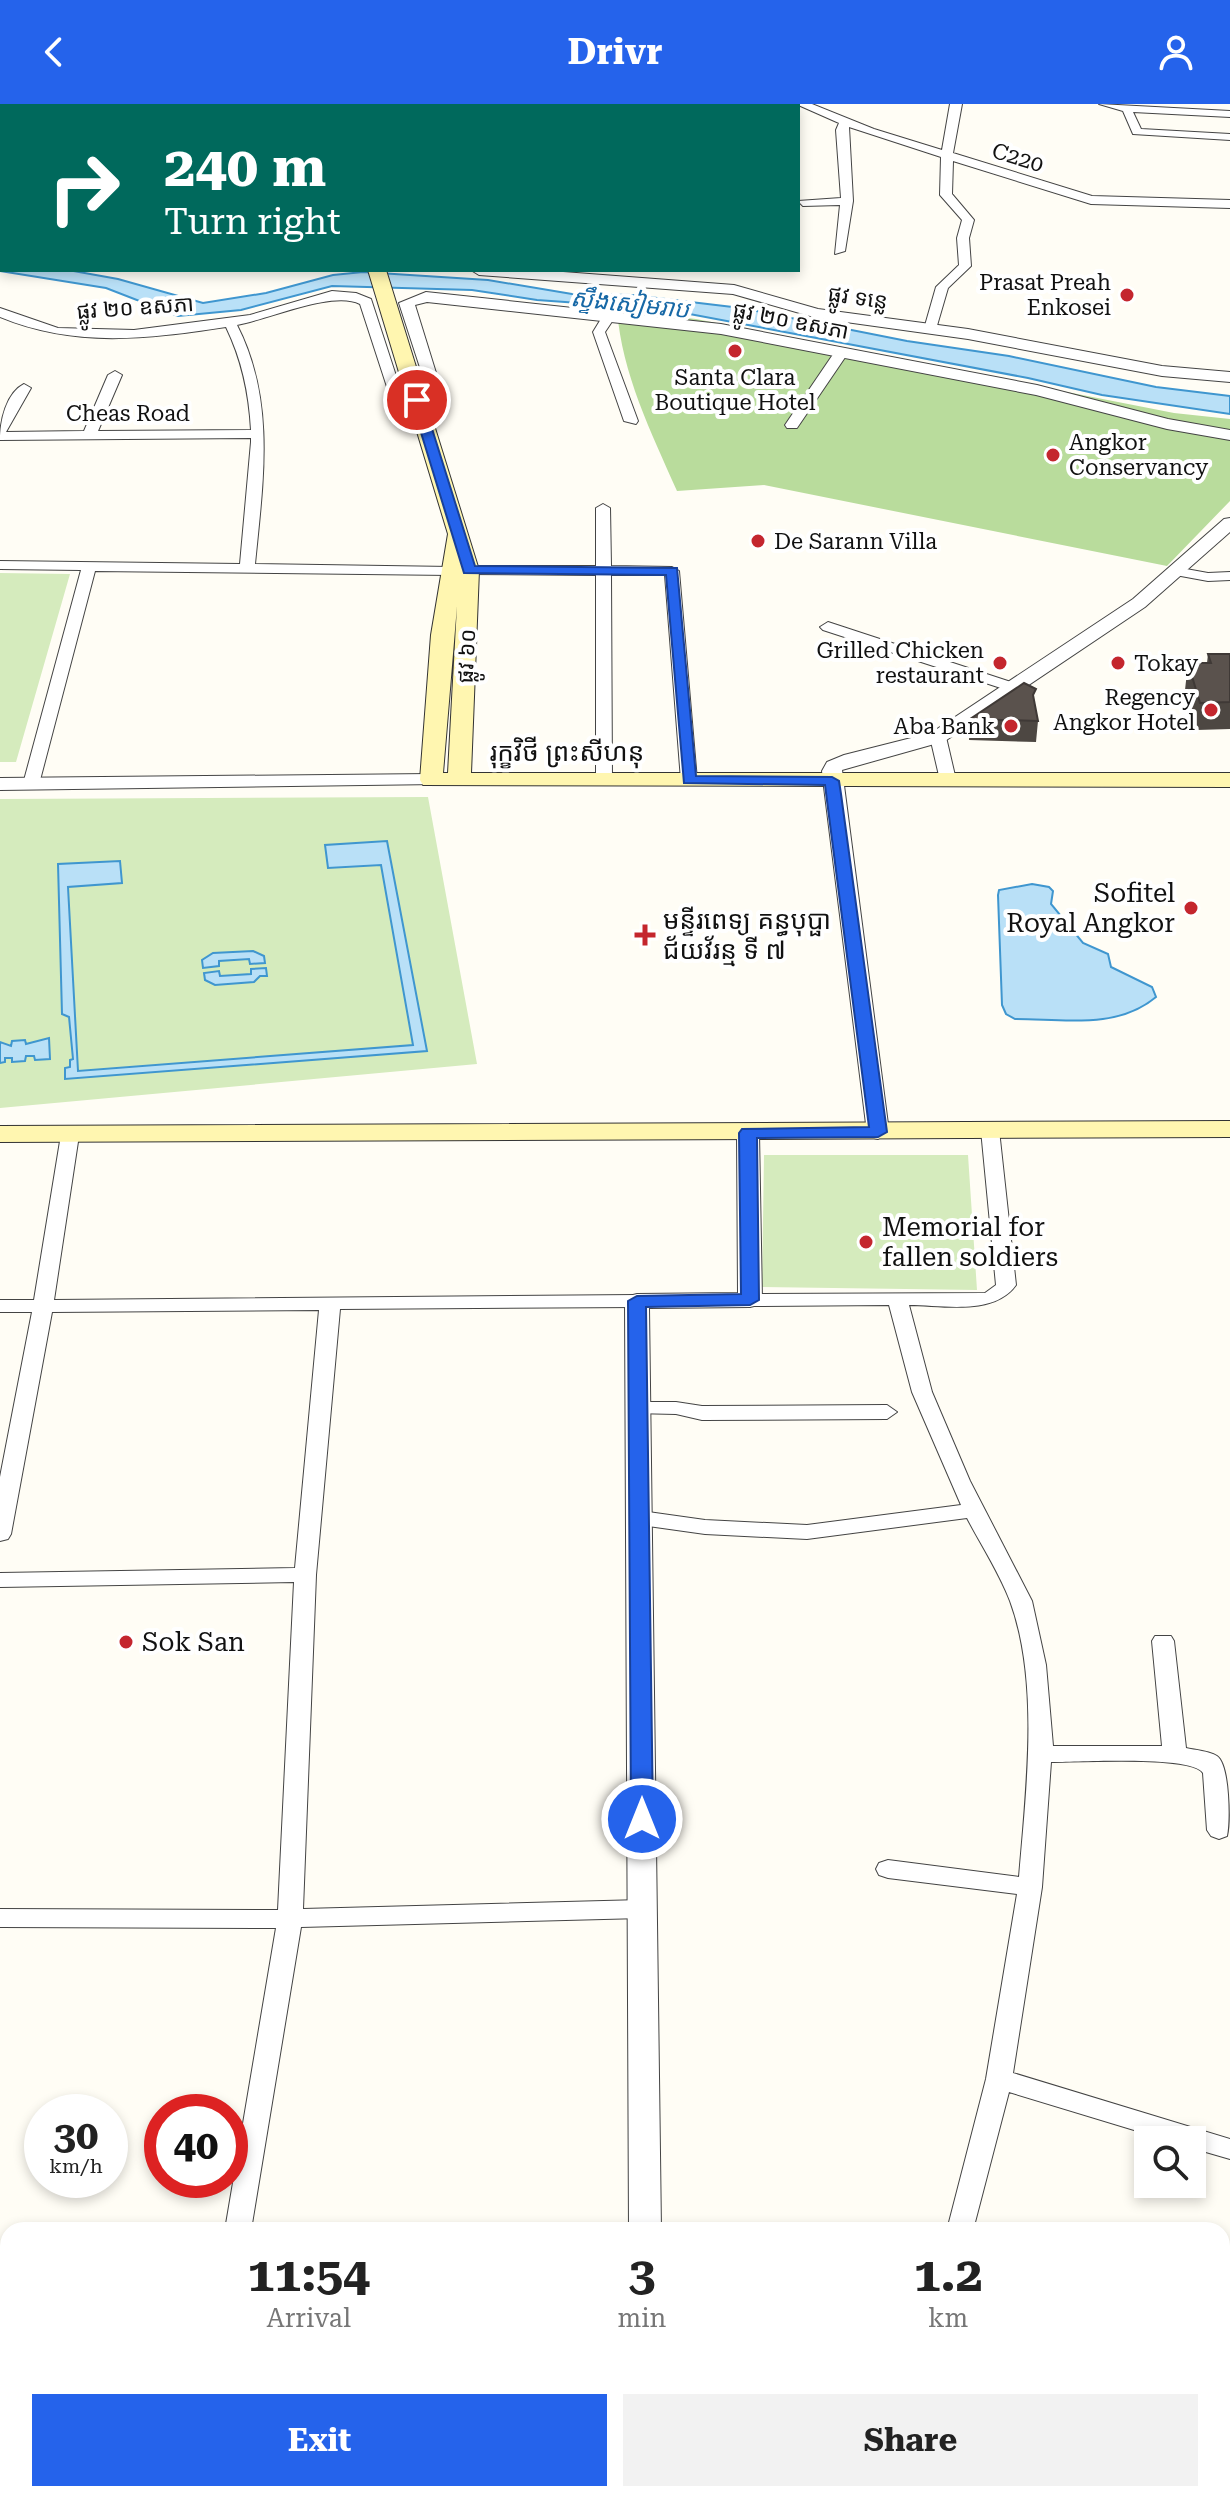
<!DOCTYPE html>
<html lang="en">
<head>
<meta charset="utf-8">
<style>
  body { margin:0; font-family:"Roboto Serif","Noto Sans Khmer",serif; background:#f2f2f2; color:#222; height:100vh; display:flex; flex-direction:column; font-size:30px; white-space:nowrap }
  * { box-sizing:border-box; margin:0 }
  p { font-size:26px; color:#767676 }
  .icon { flex:none; width:44px; height:44px; fill:none; stroke:currentColor; stroke-width:2; stroke-linecap:round; stroke-linejoin:round }
  .map { position:relative; flex:1; overflow:hidden }
  .sheet { position:absolute; left:0px; top:2118px; width:1230px; height:280px; display:flex; flex-direction:column; background:#fff; border-radius:24px 24px 0 0; box-shadow:0 4px 12px #0003 }
  .sheet>* { flex:none }
  .hud { position:absolute; left:0px; top:0px; width:800px; height:168px; box-shadow:0 4px 12px #0003; background:#00695c; color:#fff; overflow:hidden }
  .buttons { position:absolute; left:1134px; top:2022px; display:grid; gap:16px }
  .buttons a { display:grid; place-items:center; width:72px; height:72px; border-radius:0px; background:#fff; box-shadow:0 4px 12px #0003; font-size:40px }
  .speed { position:absolute; left:24px; top:1990px; display:flex; gap:16px; font-size:40px; font-weight:700; text-align:center }
  .speed>* { display:grid; place-content:center; width:104px; height:104px; border-radius:50%; background:#fff; box-shadow:0 4px 12px #0003; line-height:1 }
  .speed small { font-size:20px; font-weight:400 }
  .speed .limit { border:12px solid #d22; background:#fff; color:#111 }
  .pin { position:absolute; display:grid; place-items:center; width:68px; height:68px; color:#fff; margin:-34px; border:4px solid #fff; border-radius:50%; box-shadow:0 2px 8px #0007 }
  .me { position:absolute; width:88px; margin:-44px; rotate:0deg; stroke-linejoin:round; filter:drop-shadow(0 0 6px #0008) }
  .turn { display:flex; align-items:center; gap:28px; height:168px; padding:0 32px; font-size:36px }
  .turn .icon { width:104px; height:104px; stroke-width:2.5 }
  .turn b { display:block; font-size:56px; line-height:68px }
  .eta { display:flex; justify-content:space-evenly; align-items:center; height:136px; text-align:center }
  .eta b { font-size:48px; font-weight:700; line-height:56px }
  .action { display:flex; gap:16px; margin-top:auto; padding:16px 32px }
  .action a { flex:1; height:92px; border-radius:0px; background:#2563eb; color:#fff; font-size:32px; font-weight:700; line-height:92px; text-align:center }
  .action a+a { background:#f2f2f2; color:#222 }
  header { display:flex; justify-content:space-between; align-items:center; height:104px; padding:0 32px; background:#2563eb; color:#fff; font-size:36px; font-weight:700 }
  .map>svg:first-child { display:block }
  .green { fill:#d5ebbd }
  .forest { fill:#b9dc9c }
  .water { fill:#b9e0f7; stroke:#3f96cf; stroke-width:2 }
  .lines { fill:none; stroke-linecap:round; stroke-linejoin:round }
  .canal { fill:#b9e0f7; fill-rule:evenodd }
  .minor-casing { stroke:#444; stroke-width:2 }
  .tertiary-casing { stroke:#444; stroke-width:2 }
  .secondary-casing { stroke:#333; stroke-width:2 }
  .minor { fill:#fff; fill-rule:evenodd }
  .tertiary { fill:#fff; fill-rule:evenodd }
  .secondary { fill:#fff6b0; fill-rule:evenodd }
  .wall { fill:#4d4742 }
  .building { fill:#5a524d; stroke:#3f3936; stroke-width:2 }
  .route { fill:#2563eb; stroke:#184099; stroke-width:2 }
  .poi-dot { fill:#c4262e; stroke:#fff; stroke-width:3 }
  .labels { text-anchor:middle; stroke-width:8; stroke-linejoin:round; paint-order:stroke }
  .far-street-label { font-size:22px; fill:#111; stroke:#fff }
  .far-poi-label { font-size:22px; fill:#111; stroke:#fff; text-anchor:end }
  .far-water-label { font-size:24px; font-style:italic; fill:#1768a6; stroke:#fff }
  .street-label { font-size:26px; fill:#111; stroke:#fff }
  .poi-label { font-size:26px; fill:#111; stroke:#fff; text-anchor:start }
</style>
</head>
<body>
<header><svg class="icon" aria-label="back" viewBox="0 0 24 24"><path d="M15 5l-7 7 7 7"/></svg>Drivr<svg class="icon" aria-label="person" viewBox="0 0 24 24"><circle cx="12" cy="8" r="4"/><path d="M4 21q1-7 8-7t8 7"/></svg></header>
<div class="map">
<svg width="1230" height="2398" viewBox="0 0 1230 2398">
  <rect width="100%" height="100%" fill="#fffdf5"/>
  <path class="green" d="M0,469l70,1 -54,188h-16z
    M428,693l49,267 -477,44v-309z
    M764,1051h204l9,135 -215,-3z"/>
  <path class="forest" d="M617,206l79,9 478,94 56,6v82l-63,65 -403,-81 -87,6c-26,-59 -55,-117 -60,-181z"/>
  <path class="water" d="M0,153l2,13h66l50,9 85,24 63,-10 67,-18 30,-3 125,8 84,14 60,1 109,13 166,33 102,15 147,31 74,9v18l-128,-19 -74,-17 -365,-69 -126,-9 -65,-10 -140,-4 -91,24 -63,6 -72,-28 -106,-17z
    M387,737l40,210 -362,28v-11l5,-1v-7l3,-1 -4,-42 -7,-3 -4,-150 62,-3 2,22 -54,4 10,184 335,-26 -32,-180 -53,3 -3,-23z
    M1032,780l17,3 4,4 -2,13 32,39 25,11 3,13 41,20 4,10c-39,33 -94,22 -141,22l-9,-5 -4,-9 -4,-110 1,-5z
    M253,847l11,5 1,7 -15,1 -1,-5 -30,2v5l-16,2 -1,-8 11,-7z
    M266,864l1,8h-7l-6,6 -39,3 -10,-5 -1,-7 15,-2 1,5 31,-2v-5z
    M49,934l1,21 -15,1 -1,-4h-8l-1,5 -13,1v-4h-7v4l-5,1v-21l11,4 1,-5 13,-1 1,4z"/>
  <g class="lines">
    <path class="canal" d="M302,0h12v2h-12z
      M346,0h12l1,2h-12z"/>
    <defs>
      <path id="minor" d="M284,0h12v2h-12z
        M365,0h12v2h-12z
        M545,0h12l-13,2z
        M796,0h16l62,25 68,21 8,-46h12l-9,49 139,43 138,4v8l-139,-4 -138,-43 -1,33 22,26 -5,18 2,28 -23,22 -12,41 -6,4 -6,-4 12,-42 23,-22 -2,-27 5,-18 -22,-25 1,-38 -92,-30 4,74 -8,50 -10,3 5,-49 -37,1 -5,-5 43,-3 -5,-68 3,-7z
        M1099,0l131,7v6l-97,-5 8,17 89,5v6l-97,-6 -10,-23z
        M0,135l2,1v8l-2,-1z
        M332,187l24,2 15,6 28,86 23,8c-9,8 -24,3 -34,-3l-28,-86c-27,-14 -90,15 -123,21 39,76 26,157 18,239l196,3 7,4 -7,4 -356,-4 -56,213 -2,3h-12l-2,-3 58,-214 -81,-1v-8l240,3 11,-122v-4l-251,2c0,-19 6,-47 24,-56l7,4 -25,44 78,-1 24,-56 7,-4 7,4 -24,56 153,-1c-2,-37 -9,-70 -25,-103 -79,12 -151,21 -226,-10v-9l58,20 76,2 116,-15z
        M604,210l11,3 -10,15 33,89 -2,3 -12,-3 -31,-89z
        M836,246l12,3 -51,75h-10l-2,-3z
        M603,400l7,4 1,58 61,1 7,4 18,209 -2,3 -6,2 -8,-5 -16,-205h-54l1,205 -8,5 -8,-5v-205l-127,-1 -7,-4 7,-4h127v-58z
        M1175,463l33,6 22,-1v8l-22,1 -38,-7 -2,-3z
        M828,518l189,62 3,3 -8,5 -5,-2 -184,-60 -3,-3z
        M938,628l8,5 10,43 -8,5 -8,-5 -10,-43z
        M990,1020l9,6 17,155c-22,31 -73,20 -107,20l23,87 38,89 62,120 14,64 7,81h109l-10,-105 3,-5h16l3,5 12,107c9,2 23,3 31,8 13,9 13,67 10,80l-8,3 -8,-3 -4,-6 -4,-57c-10,-18 -127,-11 -152,-11l-9,125 -29,186 217,66v20l-38,-11v-8h-25l-158,-48 -36,138h-26l39,-151 31,-185 -129,-16 -9,-3 -3,-6 3,-6 9,-3 131,17c7,-85 21,-195 -9,-276 -11,-29 -29,-56 -43,-83l-160,21 -102,-5 -64,-9 -8,-2 -3,-5 3,-5 8,-2 64,9 102,5 154,-20 -49,-113 -23,-87 -139,1 -10,-6 10,-6 235,-1 11,-8 -15,-155z
        M70,1025l9,6 -25,165 583,-5 10,6 -10,6 -297,2 -24,266 -13,334 339,-9 9,3 3,6 -3,6 -9,3 -341,9 -50,303h-26l51,-302 -276,-1v-18l278,1 16,-328 -294,5v-14l295,-5 24,-258 -267,2 -41,222 -3,5 -8,2v-64l32,-165h-32v-12h34l27,-165z
        M640,1298h36l26,4 185,-1 10,7 -10,7 -185,1 -26,-6 -43,-1 -3,-5 3,-5z
        M0,2214h8v22h-8z
        M192,2390h28l-1,8h-28z
        M868,2390h28l-2,8h-28z
        M1096,2390h28l-3,8h-28z"/>
      <path id="tertiary" d="M471,166h66l197,15 84,24 150,20 194,37 68,6v10l-68,-6 -194,-37 -151,-21 -84,-24 -254,-19z
        M426,188l295,32 316,61 131,34 62,11v10l-63,-11 -131,-34 -315,-61 -294,-32 -12,3 26,84 -2,3 -24,6 -8,-5 18,-7v-3l-26,-80z
        M1230,414v14l-85,75 -200,134 -103,29 47,362 -11,7 -8,-2 -3,-5 -45,-361 5,-9 17,-7 87,-22 202,-134 91,-80z
        M431,670l10,6 -3,4 -438,6v-12z
        M748,1022l11,7 3,167 -4,5 -8,2 -101,1 12,922h-32l-4,-929 4,-5 8,-2 101,-1 -1,-160z
        M625,2390h34v8h-34z"/>
      <path id="secondary" d="M321,0h16l1,2h-16z
        M368,166h18l93,300 -8,203h759v14l-807,-2 -3,-5 11,-145 17,-101zM457,502l-9,167h-5z
        M1230,1017v16l-1230,5v-16z"/>
    </defs>
    <use href="#minor" class="minor-casing"/>
    <use href="#tertiary" class="tertiary-casing"/>
    <use href="#secondary" class="secondary-casing"/>
    <use href="#minor" class="minor"/>
    <use href="#tertiary" class="tertiary"/>
    <use href="#secondary" class="secondary"/>
  </g>
  <path class="wall" d="M1208,550h22v75l-33,1 -12,-40 3,-27h19z
    M1035,602l3,15 -2,21 -67,-2 1,-21z"/>
  <path class="building" d="M1208,550h22v48l-30,1 -12,-40h23z
    M1024,579l12,6 -3,6 5,26 -68,-2z"/>
  <path class="route" d="M413,293l10,3 52,166 202,2 19,208 136,1 7,4 2,13 46,338 -9,5 -121,1 2,162 -9,5 -104,2 7,512 -3,5h-16l-3,-5 -3,-518 9,-5 104,-2 -2,-161 3,-4 127,-2 -44,-342 -141,-2 -18,-208 -202,-2 -53,-173z"/>
  <g class="poi-dot">
    <circle cx="1127" cy="191" r="8"/>
    <circle cx="735" cy="247" r="8"/>
    <circle cx="1053" cy="351" r="8"/>
    <circle cx="758" cy="437" r="8"/>
    <circle cx="1000" cy="559" r="8"/>
    <circle cx="1118" cy="559" r="8"/>
    <circle cx="1211" cy="606" r="8"/>
    <circle cx="1011" cy="622" r="8"/>
    <circle cx="1191" cy="804" r="8"/>
    <path d="M641 819h8v8h8v8h-8v8h-8v-8h-8v-8h8z"/>
    <circle cx="866" cy="1138" r="8"/>
    <circle cx="126" cy="1538" r="8"/>
  </g>
  <g class="labels">
    <g class="far-street-label">
      <text transform="translate(1018 53) rotate(17)" y="8">C220</text>
      <text transform="translate(858 193) rotate(8)" y="8">ផ្លូវ ទន្លេ</text>
      <text transform="translate(135 203) rotate(-4)" y="8">ផ្លូវ ២០ ឧសភា</text>
      <text transform="translate(791 216) rotate(11)" y="8">ផ្លូវ ២០ ឧសភា</text>
      <text x="128" y="317">Cheas Road</text>
      <text transform="translate(466 552) rotate(-87)" y="8">ផ្លូវ ៦០</text>
    </g>
    <g class="far-poi-label">
      <text x="1111" y="186">Prasat Preah<tspan x="1111" dy="25">Enkosei</tspan></text>
      <text x="735" y="281" text-anchor="middle">Santa Clara<tspan x="735" dy="25">Boutique Hotel</tspan></text>
      <text x="1069" y="346" text-anchor="start">Angkor<tspan x="1069" dy="25">Conservancy</tspan></text>
      <text x="774" y="445" text-anchor="start">De Sarann Villa</text>
      <text x="984" y="554">Grilled Chicken<tspan x="984" dy="25">restaurant</tspan></text>
      <text x="1134" y="567" text-anchor="start">Tokay</text>
      <text x="1195" y="601">Regency<tspan x="1195" dy="25">Angkor Hotel</tspan></text>
      <text x="995" y="630">Aba Bank</text>
    </g>
    <g class="far-water-label">
      <text transform="translate(630 200) rotate(6)" y="8">ស្ទឹងសៀមរាប</text>
    </g>
    <g class="street-label">
      <text x="567" y="657">រុក្ខវិថី ព្រះសីហនុ</text>
    </g>
    <g class="poi-label">
      <text x="1175" y="798" text-anchor="end">Sofitel<tspan x="1175" dy="30">Royal Angkor</tspan></text>
      <text x="663" y="825">មន្ទីរពេទ្យ គន្ធបុប្ផា<tspan x="663" dy="30">ជ័យវ័រន្ម ទី ៧</tspan></text>
      <text x="882" y="1132">Memorial for<tspan x="882" dy="30">fallen soldiers</tspan></text>
      <text x="142" y="1547">Sok San</text>
    </g>
  </g>
</svg>
<div class="buttons">
<a><svg class="icon" aria-label="search" viewBox="0 0 24 24"><circle cx="10" cy="10" r="6"/><path d="M15 15l6 6"/></svg></a>
</div>
<div class="speed"><div>30<small>km/h</small></div><div class="limit">40</div></div>
<div class="pin" style="left:417px;top:296px;background:#d93025"><svg class="icon" aria-label="arrive" viewBox="0 0 24 24"><path d="M6 21V4h12l-3 4 3 4H6"/></svg></div>
<svg class="me" style="left:642px;top:1715px" viewBox="-20 -20 40 40"><circle r="17" fill="#2563eb" stroke="#fff" stroke-width="3"/><path d="M0-11L8 9 0 5-8 9z" fill="#fff"/></svg>
<div class="hud">
<div class="turn"><svg class="icon" aria-label="right" viewBox="0 0 24 24"><path d="M7 20v-9h11M14 6l5 5-5 5"/></svg><div><b>240 m</b>Turn right</div></div>
</div>
<section class="sheet">
<div class="eta">
<div><b>11:54</b><p>Arrival</p></div>
<div><b>3</b><p>min</p></div>
<div><b>1.2</b><p>km</p></div>
</div>
<div class="action"><a>Exit</a><a>Share</a></div>
</section>
</div>
</body>
</html>
